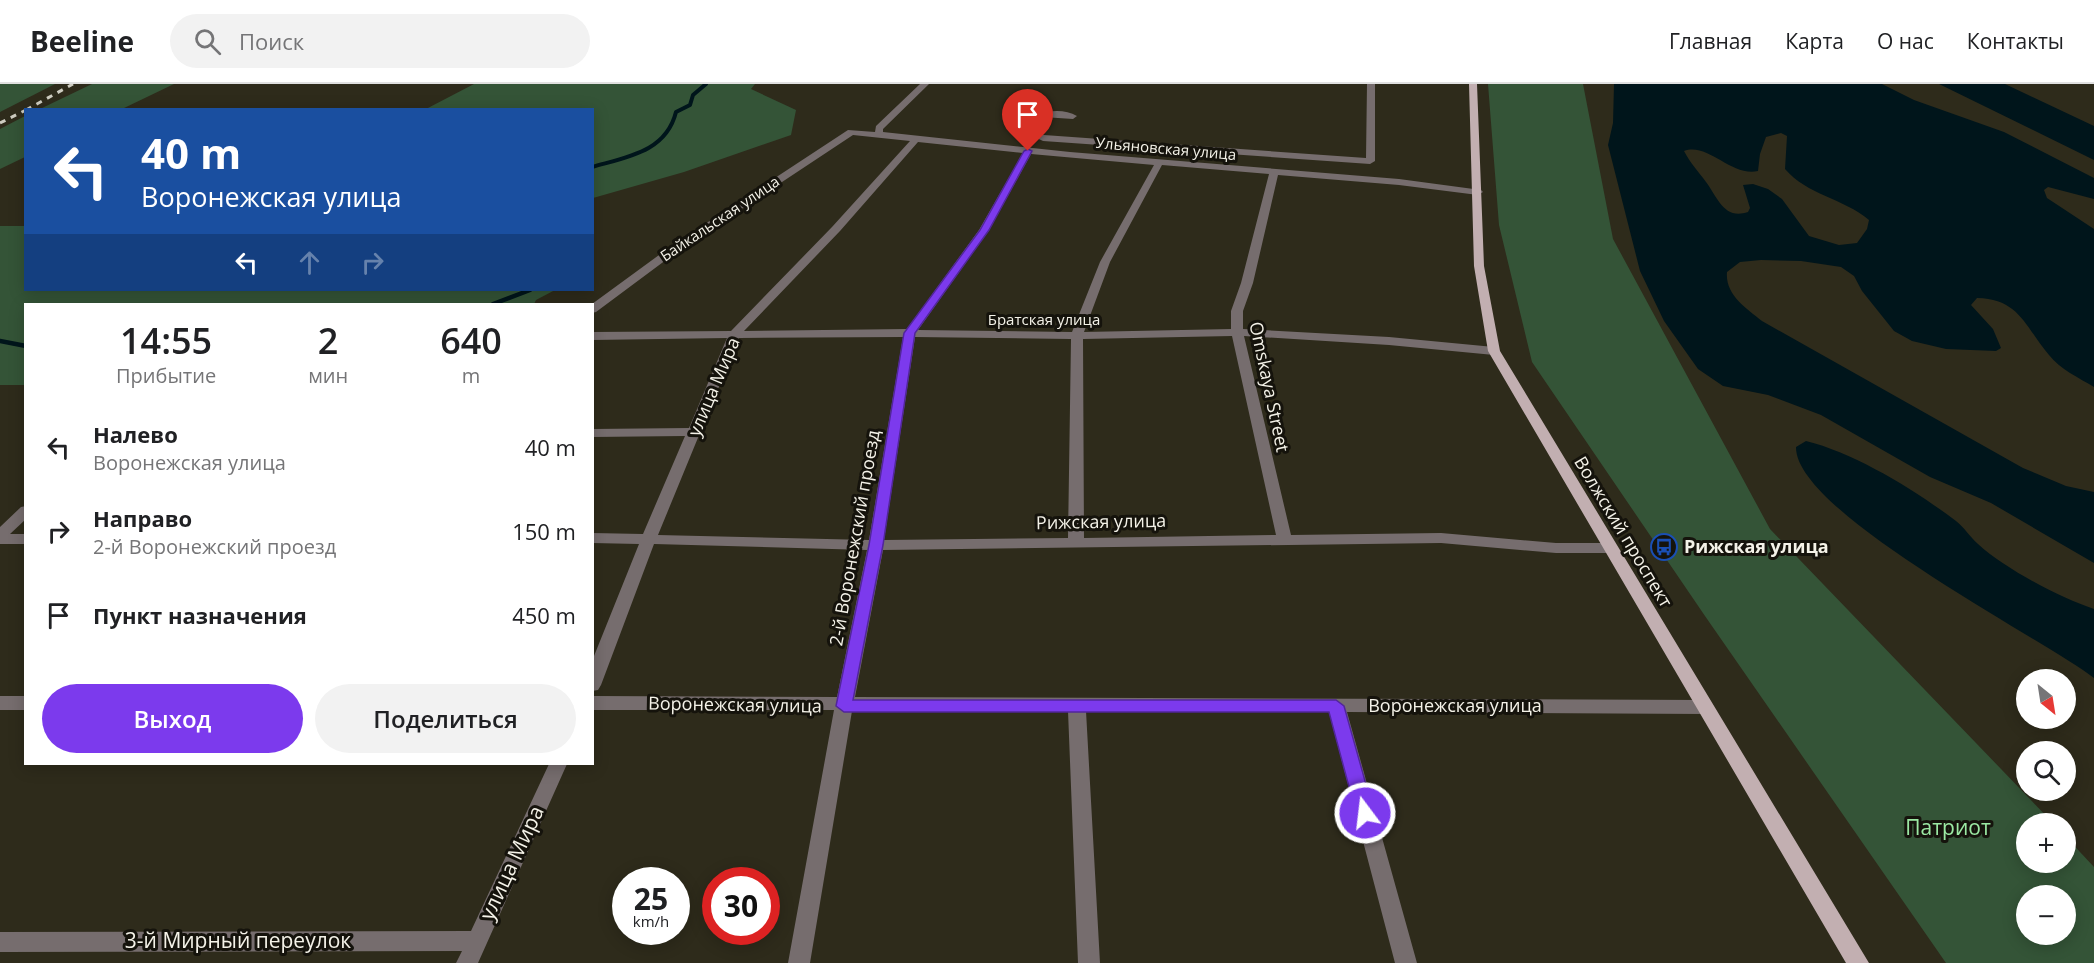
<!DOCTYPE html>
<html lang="ru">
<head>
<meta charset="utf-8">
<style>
  body { margin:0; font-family:"Open Sans",sans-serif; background:#f2f2f2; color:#202124; height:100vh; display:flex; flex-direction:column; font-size:22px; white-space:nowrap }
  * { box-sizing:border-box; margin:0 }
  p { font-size:20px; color:#757577 }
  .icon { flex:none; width:33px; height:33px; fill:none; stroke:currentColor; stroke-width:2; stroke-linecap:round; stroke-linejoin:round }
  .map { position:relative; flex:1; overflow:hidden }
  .details { position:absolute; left:24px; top:219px; width:570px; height:462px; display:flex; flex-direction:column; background:#fff; border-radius:0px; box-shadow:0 3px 15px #0003 }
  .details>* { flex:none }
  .top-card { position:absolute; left:24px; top:24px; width:570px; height:183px; border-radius:0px; box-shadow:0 3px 15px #0003; background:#1a4fa0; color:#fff; overflow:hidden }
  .needle { width:39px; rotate:150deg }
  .tools { position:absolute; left:2016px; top:585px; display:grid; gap:12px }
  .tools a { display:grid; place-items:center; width:60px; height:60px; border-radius:50%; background:#fff; box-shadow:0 3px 15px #0003; font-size:30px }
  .speed { position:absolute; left:612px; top:783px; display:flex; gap:12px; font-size:30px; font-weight:700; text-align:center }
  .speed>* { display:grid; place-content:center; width:78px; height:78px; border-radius:50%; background:#fff; box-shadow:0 3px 15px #0003; line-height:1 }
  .speed small { font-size:15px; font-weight:400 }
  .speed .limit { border:9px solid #d22; background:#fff; color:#111 }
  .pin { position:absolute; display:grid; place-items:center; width:51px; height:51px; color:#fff; margin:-62px -26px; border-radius:50% 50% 50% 0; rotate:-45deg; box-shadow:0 0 6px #0007 }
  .pin .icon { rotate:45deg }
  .me { position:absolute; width:66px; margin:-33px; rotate:345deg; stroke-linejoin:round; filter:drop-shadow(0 0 4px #0008) }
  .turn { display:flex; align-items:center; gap:21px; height:126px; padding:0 18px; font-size:27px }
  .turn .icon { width:78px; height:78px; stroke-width:2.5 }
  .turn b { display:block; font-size:42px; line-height:51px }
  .lanes { display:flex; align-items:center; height:57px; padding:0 18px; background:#0003; justify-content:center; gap:30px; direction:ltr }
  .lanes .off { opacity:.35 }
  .eta { display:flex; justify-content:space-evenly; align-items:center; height:102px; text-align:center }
  .eta b { font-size:36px; font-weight:600; line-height:42px }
  .button { display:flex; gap:12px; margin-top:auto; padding:12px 18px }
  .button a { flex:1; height:69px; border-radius:36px; background:#7c3aed; color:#fff; font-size:24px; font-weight:600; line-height:69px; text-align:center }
  .button a+a { background:#f2f2f2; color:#202124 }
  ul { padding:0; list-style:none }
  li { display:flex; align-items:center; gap:18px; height:84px; padding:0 18px }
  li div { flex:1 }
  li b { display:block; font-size:22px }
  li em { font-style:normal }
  header { display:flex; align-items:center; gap:36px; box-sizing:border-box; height:84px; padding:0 30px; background:#fff; border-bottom:2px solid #e0e0e0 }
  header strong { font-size:28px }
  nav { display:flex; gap:33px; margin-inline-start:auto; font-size:21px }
  .search { width:420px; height:54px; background:#f2f2f2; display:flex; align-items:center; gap:15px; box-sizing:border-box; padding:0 21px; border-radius:33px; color:#757577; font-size:22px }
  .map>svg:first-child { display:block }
  .green { fill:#345437; fill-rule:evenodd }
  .water { fill:#00151b; fill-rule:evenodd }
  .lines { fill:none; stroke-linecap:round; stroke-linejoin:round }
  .stream-far1 { stroke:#00151b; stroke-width:4 }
  .stream { stroke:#00151b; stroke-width:4.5 }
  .minor { fill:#766d6e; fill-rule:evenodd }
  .major { fill:#c2afb1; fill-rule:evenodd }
  .rail { stroke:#ceccc1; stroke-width:3; stroke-dasharray:6 6; stroke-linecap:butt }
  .route { fill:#7c3aed; stroke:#51269a; stroke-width:1.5 }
  .labels { text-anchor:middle; stroke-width:6; stroke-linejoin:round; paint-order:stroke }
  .far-street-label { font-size:15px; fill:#f4f2e8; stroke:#15130c }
  .street-label { font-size:18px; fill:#f4f2e8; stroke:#15130c }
  .poi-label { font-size:18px; font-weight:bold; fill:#f4f2e8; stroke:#15130c; text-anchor:start }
  .near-park-label { font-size:21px; fill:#9be9a3; stroke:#15130c }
  .near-street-label { font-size:21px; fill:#f4f2e8; stroke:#15130c }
</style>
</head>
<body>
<header>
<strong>Beeline</strong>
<div class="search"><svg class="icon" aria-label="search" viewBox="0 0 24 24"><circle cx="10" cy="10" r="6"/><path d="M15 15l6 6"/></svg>Поиск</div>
<nav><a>Главная</a><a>Карта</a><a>О нас</a><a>Контакты</a></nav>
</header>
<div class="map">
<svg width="2094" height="879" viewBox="0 0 2094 879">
  <rect width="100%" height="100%" fill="#2e2b1b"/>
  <path class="green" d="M0,0h55l-55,28z
    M92,0h82l-52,25h-82z
    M474,0h281l-4,5 45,21 -5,25 -107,37 -91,26 -1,-88 -166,-1z
    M1488,0h95l30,155 157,290 283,294 -27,1v38h40v-25l28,30v96h-148l-241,-347 -173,-254 -33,-137zM2026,812h40v38h-40z
    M25,32v41l-25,12v-40z
    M0,142h25l1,64h529l-19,10 -2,4h-508l-1,81h-25z"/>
  <path class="water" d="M1614,0h268l32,16 90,32 90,46v21l-46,-12 -4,3 3,8 47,31v158c-15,-9 -34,-18 -45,-32 -24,-28 -29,-56 -72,-57l-6,7 22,24 8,19 -5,3 -50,-2 -34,-8 -18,-10 -32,-40 -8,-15 -13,-9 -40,-6 -40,-1 -21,2 -13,10c-2,23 19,36 35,49l261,147 43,18 28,6v71l-103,-60 -61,-26 -109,-62 -53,-20 -45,-9 -25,-17 -34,-48 -24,-50 -32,-126 5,-22zM1781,49l6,3 -2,33c22,26 58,29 84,51l-2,9 -10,14 -18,2 -30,-9 -27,-37 -14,-10 -15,-5 -10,1 7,23 -2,4c-24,8 -30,-14 -42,-30 -7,-10 -16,-19 -22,-31 24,-9 47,26 74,20l2,-17 6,-17z
    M1939,0h66l89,42v34z
    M1806,357c49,12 109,49 150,80 8,6 14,16 22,23 26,24 82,54 116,65v69c-54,-41 -299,-166 -298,-231z"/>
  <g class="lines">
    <path class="stream-far1" d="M592,83c35,-10 74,-15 84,-55l14,-7 3,-10 13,-11"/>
    <path class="stream" d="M493,220l37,-14
      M0,257l26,5"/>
    <path class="minor" d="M920,0h9l-46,45v3l187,20 329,27 82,11 2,2 -5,3 -79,-10 -121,-10 -25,108 -10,28v18l146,8 105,10 6,4 -6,4 -105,-10 -145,-9 47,199 150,-2 115,10h54l8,5 -8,5h-54l-115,-10 -558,7 -28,147 850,3 6,2 3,5 -3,5 -6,2 -358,-2 70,251h-22l-66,-251 -243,-1 14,252h-22l-10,-252h-216l-42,252h-22l46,-253h-242v-14l245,1 30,-147 -213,-6 -53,141 -3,5 -6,1v-30l47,-117 -47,-1v-10l51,1 42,-98 -93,1v-8l97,-1 38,-90 -135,2v-8l139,-1 101,-104 78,-86 -57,-6 -175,116 -82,61 -4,1v-9l78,-57 178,-117 27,2 1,-6zM918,58l105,11 -44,77 -72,99 -163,2 96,-100zM1031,70l123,11 -54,97 -28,70 -154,-2 71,-100zM1162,81l107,9 -28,109 -10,28v18l-147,3 26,-70zM1232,252l44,199 -192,3 -1,-199zM903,253l-34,203 -211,-5 81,-197zM915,253l156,2 -3,199 -184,2z
      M1367,0h8v77l-5,3 -327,-23 -21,-10 1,-9c14,-11 39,-15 54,-6l-4,3 -30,-2 -13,8v5l14,5 322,23z
      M26,422v13l-16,15h16v10h-26v-17l21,-20z
      M0,612h26v14h-26z
      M549,680h18l-89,199h-22l6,-12 -462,1v-20l471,-1z"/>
    <path class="major" d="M1469,0h8l7,182 16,85 369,612h-23l-358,-612 -14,-85z"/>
    <path class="rail" d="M26,26l47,-26
      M0,39l26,-13"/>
  </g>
  <path class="route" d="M1028,65l4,2 -43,79 -74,103 -32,212 -30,155h483l8,6 30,107 -3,5 -6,2 -7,-2 -2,-5 -27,-101h-485l-8,-6 33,-161 35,-212 76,-103 44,-79z"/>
  <defs>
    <symbol id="bus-ring" viewBox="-11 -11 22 22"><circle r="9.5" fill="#15130c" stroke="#1a4fb4" stroke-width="1.5"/><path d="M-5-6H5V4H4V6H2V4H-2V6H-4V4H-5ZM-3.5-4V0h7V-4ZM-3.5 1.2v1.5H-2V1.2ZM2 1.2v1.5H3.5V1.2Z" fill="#1a4fb4"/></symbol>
  </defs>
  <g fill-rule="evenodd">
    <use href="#bus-ring" x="1649" y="448" width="30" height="30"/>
  </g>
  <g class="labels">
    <g class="far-street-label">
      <text transform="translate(1166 65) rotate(5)" y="5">Ульяновская улица</text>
      <text transform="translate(720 135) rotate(-34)" y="5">Байкальская улица</text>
      <text x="1044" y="241">Братская улица</text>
    </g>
    <g class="street-label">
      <text transform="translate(714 303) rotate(-67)" y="6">улица Мира</text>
      <text transform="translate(1269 303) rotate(78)" y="6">Omskaya Street</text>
      <text transform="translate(1101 438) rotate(-1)" y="6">Рижская улица</text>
      <text transform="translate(1623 448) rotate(59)" y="6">Волжский проспект</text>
      <text transform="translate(855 454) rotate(-80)" y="6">2-й Воронежский проезд</text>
      <text transform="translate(735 621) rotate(1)" y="6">Воронежская улица</text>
      <text x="1455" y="628">Воронежская улица</text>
    </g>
    <g class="poi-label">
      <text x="1684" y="469">Рижская улица</text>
    </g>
    <g class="near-park-label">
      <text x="1948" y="751">Патриот</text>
    </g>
    <g class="near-street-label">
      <text transform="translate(512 779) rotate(-65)" y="7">улица Мира</text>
      <text x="238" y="864">3-й Мирный переулок</text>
    </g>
  </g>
</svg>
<div class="tools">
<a><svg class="needle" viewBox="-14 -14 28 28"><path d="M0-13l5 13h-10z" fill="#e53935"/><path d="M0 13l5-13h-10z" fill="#757577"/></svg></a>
<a><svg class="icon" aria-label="search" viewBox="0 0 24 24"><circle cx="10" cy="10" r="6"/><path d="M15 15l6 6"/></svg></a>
<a>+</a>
<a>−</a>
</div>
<div class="speed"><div>25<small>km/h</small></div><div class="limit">30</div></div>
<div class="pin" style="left:1028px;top:67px;background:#d93025"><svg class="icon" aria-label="arrive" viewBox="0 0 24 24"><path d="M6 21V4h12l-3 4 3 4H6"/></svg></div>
<svg class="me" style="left:1365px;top:729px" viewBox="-20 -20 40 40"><circle r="17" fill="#7c3aed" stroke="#fff" stroke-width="3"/><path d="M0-11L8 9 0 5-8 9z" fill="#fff"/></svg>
<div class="top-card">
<div class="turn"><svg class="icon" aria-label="left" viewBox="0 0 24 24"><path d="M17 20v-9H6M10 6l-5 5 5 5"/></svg><div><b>40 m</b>Воронежская улица</div></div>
<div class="lanes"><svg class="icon" aria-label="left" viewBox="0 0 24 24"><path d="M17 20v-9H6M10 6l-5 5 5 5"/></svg><svg class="icon off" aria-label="ahead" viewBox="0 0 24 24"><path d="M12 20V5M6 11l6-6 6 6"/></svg><svg class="icon off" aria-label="right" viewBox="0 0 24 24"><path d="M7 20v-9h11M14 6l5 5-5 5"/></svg></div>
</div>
<section class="details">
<div class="eta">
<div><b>14:55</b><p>Прибытие</p></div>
<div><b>2</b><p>мин</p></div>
<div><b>640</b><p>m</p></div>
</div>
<ul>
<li><svg class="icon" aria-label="left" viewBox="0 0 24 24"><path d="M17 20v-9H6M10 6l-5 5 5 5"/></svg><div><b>Налево</b><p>Воронежская улица</p></div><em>40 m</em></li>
<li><svg class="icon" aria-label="right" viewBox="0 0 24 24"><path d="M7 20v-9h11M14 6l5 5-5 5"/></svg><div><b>Направо</b><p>2-й Воронежский проезд</p></div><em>150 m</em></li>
<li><svg class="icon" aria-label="arrive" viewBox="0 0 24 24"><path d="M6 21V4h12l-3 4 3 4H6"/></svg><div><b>Пункт назначения</b></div><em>450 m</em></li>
</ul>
<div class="button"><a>Выход</a><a>Поделиться</a></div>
</section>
</div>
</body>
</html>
